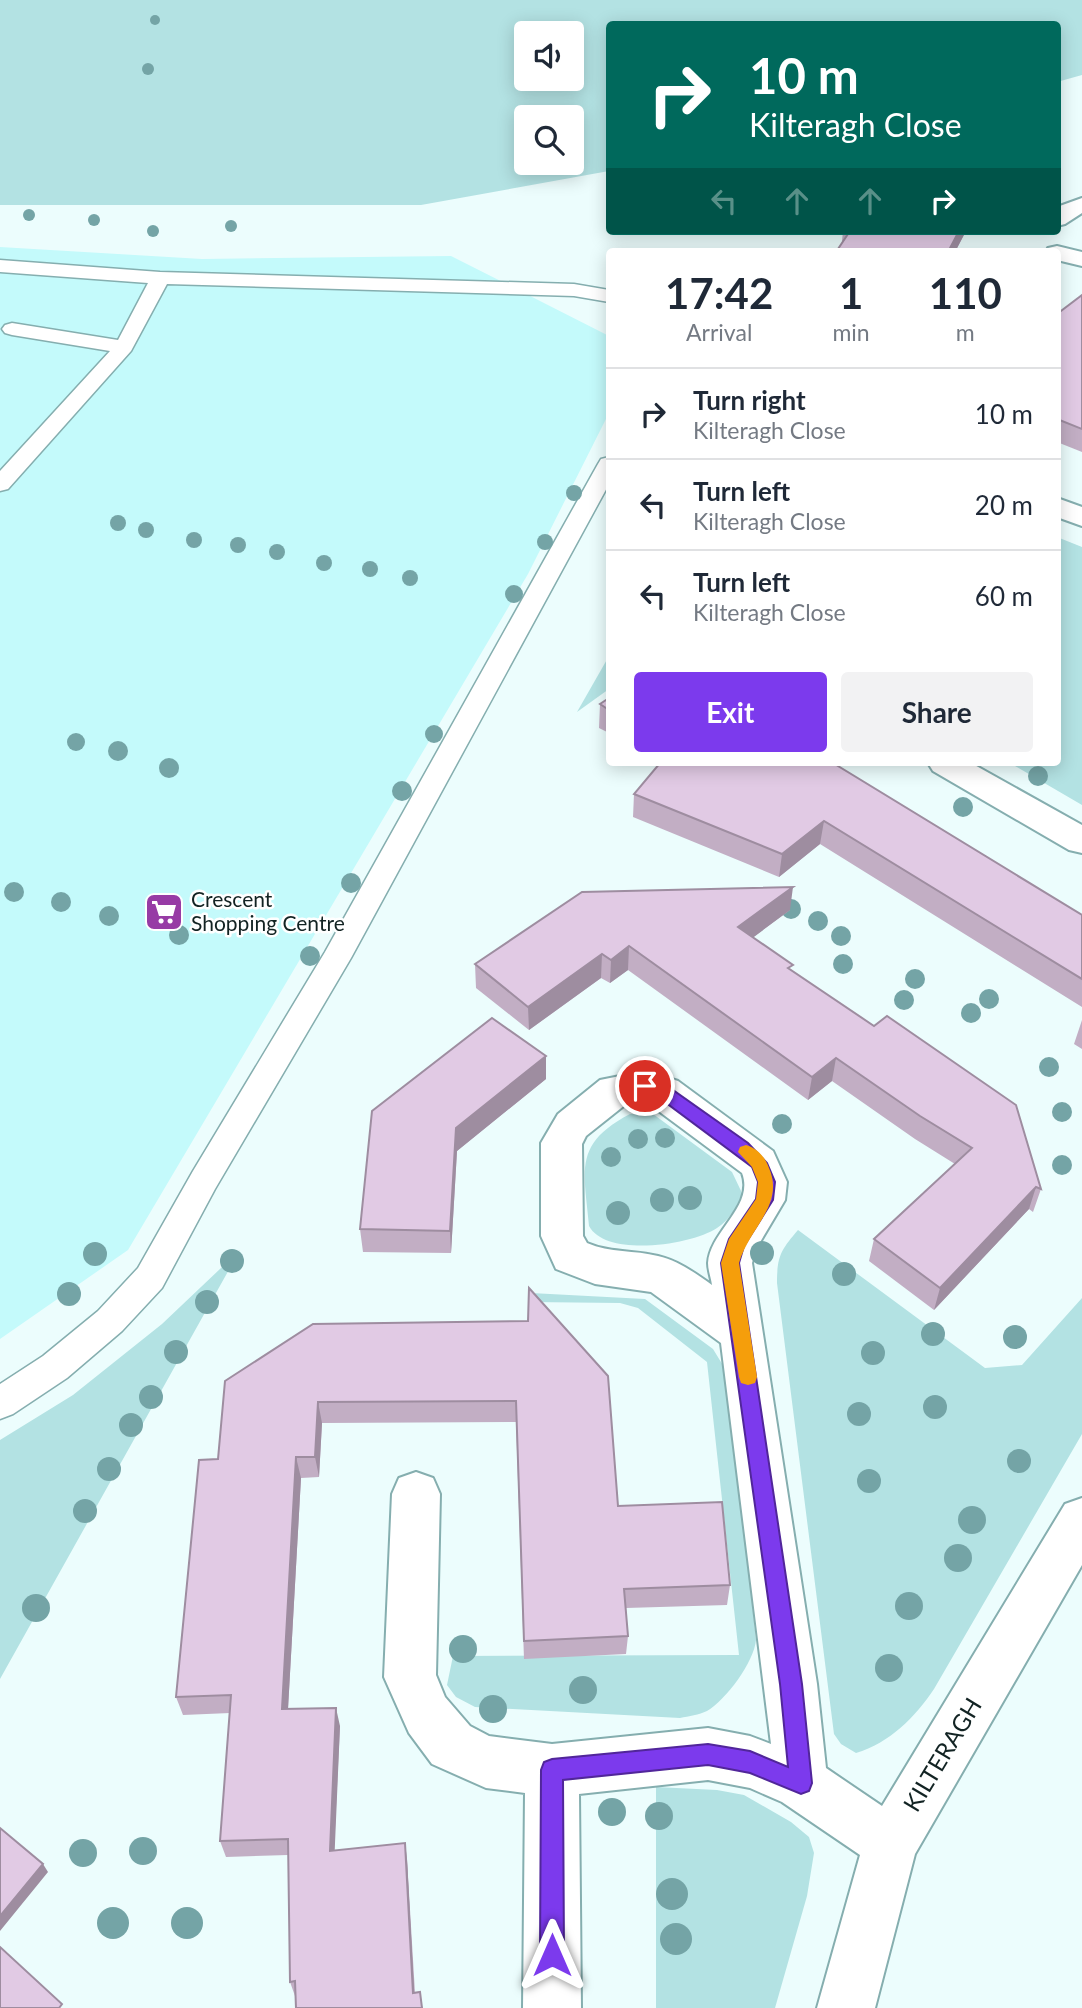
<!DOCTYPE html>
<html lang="en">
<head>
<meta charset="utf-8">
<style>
  body { margin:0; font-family:Lato,sans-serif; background:#f2f2f3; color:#1f2937; height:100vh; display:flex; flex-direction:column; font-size:26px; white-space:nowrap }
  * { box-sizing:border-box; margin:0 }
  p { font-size:23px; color:#747a83 }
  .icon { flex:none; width:38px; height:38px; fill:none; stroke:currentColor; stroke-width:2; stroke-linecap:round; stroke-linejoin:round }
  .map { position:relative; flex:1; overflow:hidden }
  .drawer { position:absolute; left:606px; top:248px; width:455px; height:518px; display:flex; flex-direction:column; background:#fff; border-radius:7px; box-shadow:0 4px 18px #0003 }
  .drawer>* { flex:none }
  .top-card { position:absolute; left:606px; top:21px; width:455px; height:214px; border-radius:7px; box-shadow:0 4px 18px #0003; background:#00695c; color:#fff; overflow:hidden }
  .buttons { position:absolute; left:514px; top:21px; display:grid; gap:14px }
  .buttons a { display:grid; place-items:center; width:70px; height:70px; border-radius:7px; background:#fff; box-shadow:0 4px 18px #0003; font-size:35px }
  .pin { position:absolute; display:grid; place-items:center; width:60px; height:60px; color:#fff; margin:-30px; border:4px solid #fff; border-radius:50%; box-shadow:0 2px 7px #0007 }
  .me { position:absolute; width:77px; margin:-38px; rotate:0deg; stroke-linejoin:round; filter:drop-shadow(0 0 5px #0008) }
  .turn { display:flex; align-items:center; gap:24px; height:147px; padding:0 28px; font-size:32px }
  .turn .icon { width:91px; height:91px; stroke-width:2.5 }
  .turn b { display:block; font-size:49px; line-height:60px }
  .lanes { display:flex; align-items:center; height:66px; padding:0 28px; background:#0003; justify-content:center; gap:35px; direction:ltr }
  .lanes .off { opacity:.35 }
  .eta { display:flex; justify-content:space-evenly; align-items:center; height:119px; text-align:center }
  .eta b { font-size:42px; font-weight:700; line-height:49px }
  .primary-button { display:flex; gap:14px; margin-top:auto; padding:14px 28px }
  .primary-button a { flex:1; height:80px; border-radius:7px; background:#7c3aed; color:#fff; font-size:28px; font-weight:700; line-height:80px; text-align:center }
  .primary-button a+a { background:#f2f2f3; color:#1f2937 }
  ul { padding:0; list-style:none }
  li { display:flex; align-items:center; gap:21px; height:91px; padding:0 28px; border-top:2px solid #e0e1e3 }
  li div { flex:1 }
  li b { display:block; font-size:26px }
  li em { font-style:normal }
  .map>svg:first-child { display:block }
  .built { fill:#c4fafb }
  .green { fill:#b3e2e3; fill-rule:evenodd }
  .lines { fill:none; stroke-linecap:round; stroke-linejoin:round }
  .lane-casing { stroke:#85aeaf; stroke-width:3 }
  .street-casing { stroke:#85aeaf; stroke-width:4 }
  .lane { fill:#fff; fill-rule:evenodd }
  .street { fill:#fff; fill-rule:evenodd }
  .tree { fill:#74a4a6 }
  .wall { fill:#c2aec4 }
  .shaded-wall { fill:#9e8da0 }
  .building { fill:#e1cae4; stroke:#9e8da0; stroke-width:2 }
  .route { fill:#7c3aed; stroke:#51269a; stroke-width:2 }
  .slow { fill:#f59e0b }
  .labels { text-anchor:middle; stroke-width:5; stroke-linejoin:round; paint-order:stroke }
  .poi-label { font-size:21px; fill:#122323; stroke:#fff; text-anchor:start }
  .near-street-label { font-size:24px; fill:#122323; stroke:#fff }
</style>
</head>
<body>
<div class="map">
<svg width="1082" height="2008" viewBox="0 0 1082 2008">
  <rect width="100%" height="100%" fill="#ecfdfd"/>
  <path class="built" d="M0,247l202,12 249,-3 158,80v77l-81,161 -400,676 -128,89z"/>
  <path class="green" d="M0,0h1082v75l-25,7v-58h-448v147l-188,34h-421zM527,33h45v46h-45zM572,117v46h-45v-46z
    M1057,537l25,10v258l-72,-42h47z
    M609,656v33l-32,23z
    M630,1114h23l79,58 10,21c-3,13 -14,28 -25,35 -25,17 -111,30 -128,-2 -5,-56 -16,-82 41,-112z
    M798,1230l187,138 37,-3 60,-67v136l-148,255c-19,28 -44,54 -78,64l-15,-9 -7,-10 -57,-451c0,-27 4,-33 21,-53z
    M240,1250l-240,429v-239l73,-45 89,-71z
    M531,1293l114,6 68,50 11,18 6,28 26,245c-2,22 -30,60 -49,71 -8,4 -18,5 -27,7l-205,-11 -19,-10 -9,-12 6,-29 286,-1 -32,-293 -69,-54 -18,-5 -90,-1z
    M656,1787l61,3 27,5 47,27 18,15 5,16 -7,43 -32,112h-119z"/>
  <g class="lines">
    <defs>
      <path id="lane" d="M0,260l160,12 414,12 35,6v12l-35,-6 -407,-12 -36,67 -123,138 -8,2v-20l110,-120 -98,-16 -7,-2 -3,-4 3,-4 7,-2 106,17 30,-57 -148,-11z
        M609,457v27l-258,474 -136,231 -53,99 -40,43 -55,47 -54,36 -13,5v-35l43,-28 55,-45 40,-43 55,-97 132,-219 273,-488 3,-5z"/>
      <path id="street" d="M1082,198v15l-17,11 -8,2v-19z
        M1057,246l25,6v14l-25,-6v-8h-11l2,-4z
        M1057,498l25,9v19l-25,-9z
        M928,763h43l111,62v28l-13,-3 -136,-79z
        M645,1071l33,10 95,70 14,31 -2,18 -29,49 -4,14 65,421 9,84 56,38 183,-302 17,-6v67l-167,289 -40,154h-58l43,-153 -78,-53 -32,-14 -42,-8 -129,14 2,214h-58l2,-215 -39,-5 -54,-24 -23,-31 -25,-56 8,-183 7,-16 17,-6 17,6 7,16 -4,181 9,22 25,29 19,10 63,8 156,-16 42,8 21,8 -50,-401 -70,-51 -56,-8 -39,-15 -15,-33v-93l17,-29 42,-34zM645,1101l97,72c13,33 -32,58 -34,90 0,7 3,15 4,22 -17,-12 -33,-24 -54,-29 -23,-6 -48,-3 -71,-13l-4,-7 -1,-92 4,-8 39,-31z"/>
    </defs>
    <use href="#lane" class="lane-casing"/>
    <use href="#street" class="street-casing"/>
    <use href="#lane" class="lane"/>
    <use href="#street" class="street"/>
  </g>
  <g class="tree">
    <circle cx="155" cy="20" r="5"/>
    <circle cx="148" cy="69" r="6"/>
    <circle cx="29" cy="215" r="6"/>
    <circle cx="94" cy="220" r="6"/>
    <circle cx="231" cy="226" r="6"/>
    <circle cx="153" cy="231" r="6"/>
    <circle cx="574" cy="493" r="8"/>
    <circle cx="118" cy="523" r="8"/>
    <circle cx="146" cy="530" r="8"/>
    <circle cx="194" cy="540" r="8"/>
    <circle cx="545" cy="542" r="8"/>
    <circle cx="238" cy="545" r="8"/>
    <circle cx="277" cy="552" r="8"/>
    <circle cx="324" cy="563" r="8"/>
    <circle cx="370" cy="569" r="8"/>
    <circle cx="410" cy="578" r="8"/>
    <circle cx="514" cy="594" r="9"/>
    <circle cx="434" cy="734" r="9"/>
    <circle cx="76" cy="742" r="9"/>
    <circle cx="118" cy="751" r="10"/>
    <circle cx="169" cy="768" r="10"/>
    <circle cx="1038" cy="776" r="10"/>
    <circle cx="402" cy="791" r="10"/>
    <circle cx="963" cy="807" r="10"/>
    <circle cx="351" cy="883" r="10"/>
    <circle cx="14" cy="892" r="10"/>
    <circle cx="61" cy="902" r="10"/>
    <circle cx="791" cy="909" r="10"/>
    <circle cx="109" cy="916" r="10"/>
    <circle cx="818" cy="921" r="10"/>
    <circle cx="179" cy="935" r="10"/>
    <circle cx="841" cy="936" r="10"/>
    <circle cx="310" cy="956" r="10"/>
    <circle cx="843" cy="964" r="10"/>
    <circle cx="915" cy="979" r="10"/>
    <circle cx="989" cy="999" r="10"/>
    <circle cx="904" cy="1000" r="10"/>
    <circle cx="971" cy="1013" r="10"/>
    <circle cx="1049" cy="1067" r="10"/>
    <circle cx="1062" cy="1112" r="10"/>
    <circle cx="782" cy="1124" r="10"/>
    <circle cx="665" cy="1138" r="10"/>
    <circle cx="638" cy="1139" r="10"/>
    <circle cx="611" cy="1157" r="10"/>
    <circle cx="1062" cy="1165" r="10"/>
    <circle cx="690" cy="1198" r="12"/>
    <circle cx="662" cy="1200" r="12"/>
    <circle cx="618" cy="1213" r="12"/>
    <circle cx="762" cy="1253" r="12"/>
    <circle cx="95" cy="1254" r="12"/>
    <circle cx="232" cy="1261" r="12"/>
    <circle cx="844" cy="1274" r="12"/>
    <circle cx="69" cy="1294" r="12"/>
    <circle cx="207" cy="1302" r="12"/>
    <circle cx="933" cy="1334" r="12"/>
    <circle cx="1015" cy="1337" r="12"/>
    <circle cx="176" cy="1352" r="12"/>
    <circle cx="873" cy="1353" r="12"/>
    <circle cx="151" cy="1397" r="12"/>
    <circle cx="935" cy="1407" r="12"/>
    <circle cx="859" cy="1414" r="12"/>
    <circle cx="131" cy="1425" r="12"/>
    <circle cx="1019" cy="1461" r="12"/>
    <circle cx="109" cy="1469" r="12"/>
    <circle cx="869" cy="1481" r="12"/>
    <circle cx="85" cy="1511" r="12"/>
    <circle cx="972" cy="1520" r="14"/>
    <circle cx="958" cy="1558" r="14"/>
    <circle cx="909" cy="1606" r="14"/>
    <circle cx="36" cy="1608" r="14"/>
    <circle cx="463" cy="1649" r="14"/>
    <circle cx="889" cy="1668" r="14"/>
    <circle cx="583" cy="1690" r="14"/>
    <circle cx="493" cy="1709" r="14"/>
    <circle cx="612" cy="1812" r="14"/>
    <circle cx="659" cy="1816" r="14"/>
    <circle cx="143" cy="1851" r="14"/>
    <circle cx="83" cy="1853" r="14"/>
    <circle cx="672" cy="1894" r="16"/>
    <circle cx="113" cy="1923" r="16"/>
    <circle cx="187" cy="1923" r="16"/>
    <circle cx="676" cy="1939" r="16"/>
  </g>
  <path class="wall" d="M843,231h123l-11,21 -113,-11z
    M1082,295v157l-25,-10v-128z
    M609,698v35l-10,-5 1,-24z
    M833,763l249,152v92l-262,-163 -41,33 -146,-60 1,-23z
    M790,910l-37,27 288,252 -8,23 -4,-3 -95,101 -65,-49 5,-22 81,-75 -40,-25 -83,-58 -24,19 -180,-130 -18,13 -9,-5 -72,52 -53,-42 -1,-24z
    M1082,1020v29l-8,-5z
    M546,1056v23l-89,72 -6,102 -88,-1 -3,-23z
    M528,1321l90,185 112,79 -3,20 -101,3 2,28 -2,18 -102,5 -8,-237 -194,1 -3,54 -18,1 -13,231 52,17 -6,124 73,9 8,134 8,15 -128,-12 -5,-14 -2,-127 -62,2 -6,-16 10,-128 -47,2 -7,-18 42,-238 7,-78z"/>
  <path class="shaded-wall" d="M959,231h7l-11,21h-7z
    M824,821l-4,23 -41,33 3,-23z
    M793,887l-3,23 -55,41 3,-24z
    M629,946l-1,24 -18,13 1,-23z
    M602,954l-1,24 -72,52 -1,-23z
    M546,1056v23l-89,72 -6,102 -1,-22 6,-103z
    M836,1058l-4,23 -24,19 4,-23z
    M1036,1187l-7,22 -95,101 6,-22z
    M318,1402l4,21 -3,54 -4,-20z
    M296,1457l5,21 -14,249 -5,-18z
    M336,1708l4,18 -6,141 -4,-16z
    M405,1843l2,16 8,148 -2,-14z
    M43,1864l5,8 -48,59v-15z"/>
  <path class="building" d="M850,231h109l-11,21h-112z
    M1082,295v134l-25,-10v-105z
    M609,698v12l-9,-6z
    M660,763h173l249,152v64l-258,-158 -42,33 -148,-60z
    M793,887l-55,40 55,38 -5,3 86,58 13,-10 129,89 25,84 -5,-2 -96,101 -66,-49 98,-91 -52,-32 -84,-58 -24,19 -183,-131 -18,14 -9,-6 -74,53 -53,-43 107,-72z
    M492,1018l54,38 -90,72 -6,103 -90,-2 12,-118z
    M529,1288l79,88 10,130 104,-4 8,83 -106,4 4,47 -104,5 -8,-240 -198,1 -3,55h-19l-14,252 54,-1 -6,143 75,-8 8,150 7,-1 2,16h-126l-1,-27 -5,1 -2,-143 -68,2 11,-146 -55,2 23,-237 19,-1 7,-78 88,-57 215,-3z
    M0,1828l43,36 -43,52z
    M0,1947l62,57 -3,4h-59z"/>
  <path class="route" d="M645,1079l25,9 78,55 19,20 8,19 -2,18 -29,46 -5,17 63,421 10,99 -3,8 -8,3 -51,-21 -42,-8 -145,15 1,175 -4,8 -8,4 -8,-4 -4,-8 1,-185 3,-8 8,-3 156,-15 42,7 38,16 -8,-83 -59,-421 8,-24 27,-40 2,-17 -6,-15 -94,-70 -19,-7 -2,-4z"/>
  <path class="slow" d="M746,1145c12,4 19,12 23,23 16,37 -20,60 -30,95l18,114 -2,6 -7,2 -7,-2 -2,-6 -18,-114 8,-24 27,-40 2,-17 -6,-15 -14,-15 2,-5z"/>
  <defs>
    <symbol id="supermarket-square" viewBox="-11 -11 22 22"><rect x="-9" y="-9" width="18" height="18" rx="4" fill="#973ba5" stroke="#fff"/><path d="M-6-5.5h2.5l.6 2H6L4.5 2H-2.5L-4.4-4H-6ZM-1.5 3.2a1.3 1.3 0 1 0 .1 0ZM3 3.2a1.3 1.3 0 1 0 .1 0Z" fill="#fff"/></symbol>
  </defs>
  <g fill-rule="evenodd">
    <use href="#supermarket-square" x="142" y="890" width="44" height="44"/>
  </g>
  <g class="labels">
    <g class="poi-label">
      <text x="191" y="907">Crescent<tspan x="191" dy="24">Shopping Centre</tspan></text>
    </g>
    <g class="near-street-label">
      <text transform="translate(943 1755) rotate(-59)" y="8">KILTERAGH</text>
    </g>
  </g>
</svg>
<div class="buttons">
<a><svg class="icon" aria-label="sound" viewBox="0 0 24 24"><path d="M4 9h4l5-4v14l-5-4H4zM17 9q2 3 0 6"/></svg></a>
<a><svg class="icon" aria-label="search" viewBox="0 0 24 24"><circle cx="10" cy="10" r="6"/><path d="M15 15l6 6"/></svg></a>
</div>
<div class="pin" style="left:645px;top:1086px;background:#d93025"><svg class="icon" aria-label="arrive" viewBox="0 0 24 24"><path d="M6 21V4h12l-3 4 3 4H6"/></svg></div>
<svg class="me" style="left:552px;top:1955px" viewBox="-20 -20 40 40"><path d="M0-17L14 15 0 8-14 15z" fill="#7c3aed" stroke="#fff" stroke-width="4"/></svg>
<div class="top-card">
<div class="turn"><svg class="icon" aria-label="right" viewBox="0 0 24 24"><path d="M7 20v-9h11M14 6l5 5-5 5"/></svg><div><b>10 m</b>Kilteragh Close</div></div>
<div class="lanes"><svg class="icon off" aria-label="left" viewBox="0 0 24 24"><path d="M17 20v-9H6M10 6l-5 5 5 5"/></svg><svg class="icon off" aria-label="ahead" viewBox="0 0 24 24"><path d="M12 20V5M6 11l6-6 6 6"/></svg><svg class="icon off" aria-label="ahead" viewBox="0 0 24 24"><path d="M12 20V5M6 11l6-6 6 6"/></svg><svg class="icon" aria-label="right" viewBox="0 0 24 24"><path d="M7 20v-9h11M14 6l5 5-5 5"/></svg></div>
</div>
<section class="drawer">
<div class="eta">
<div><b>17:42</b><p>Arrival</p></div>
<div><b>1</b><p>min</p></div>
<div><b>110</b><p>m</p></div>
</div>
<ul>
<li><svg class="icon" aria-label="right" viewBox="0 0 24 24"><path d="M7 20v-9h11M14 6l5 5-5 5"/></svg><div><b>Turn right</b><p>Kilteragh Close</p></div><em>10 m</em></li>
<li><svg class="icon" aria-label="left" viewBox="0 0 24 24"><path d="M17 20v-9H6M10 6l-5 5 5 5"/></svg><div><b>Turn left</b><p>Kilteragh Close</p></div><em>20 m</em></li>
<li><svg class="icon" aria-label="left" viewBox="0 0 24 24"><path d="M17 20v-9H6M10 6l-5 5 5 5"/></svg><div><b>Turn left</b><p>Kilteragh Close</p></div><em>60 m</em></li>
</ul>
<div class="primary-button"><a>Exit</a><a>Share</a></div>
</section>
</div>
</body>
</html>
